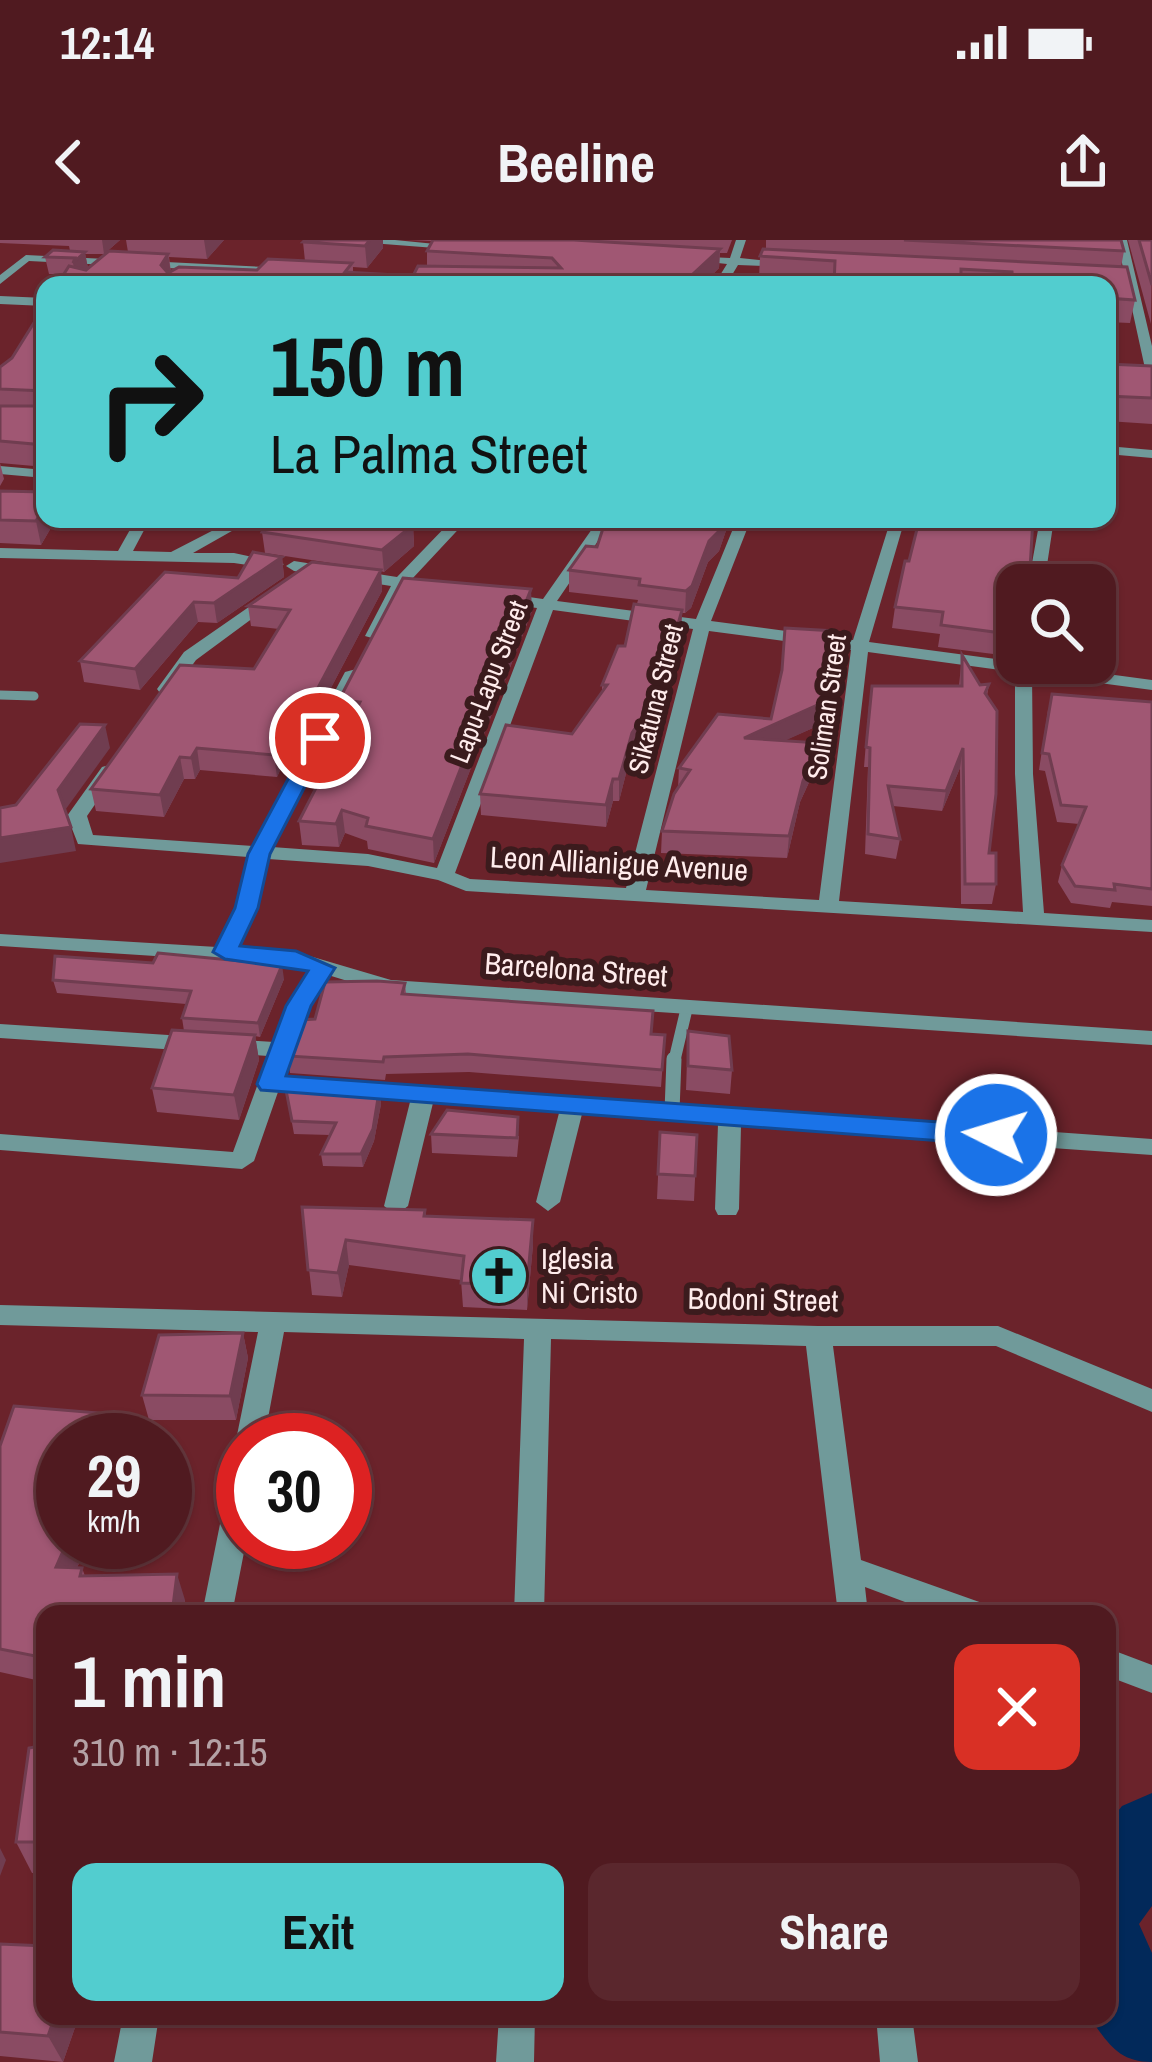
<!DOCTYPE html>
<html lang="en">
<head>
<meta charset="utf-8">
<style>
  body { margin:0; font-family:"Archivo Narrow",sans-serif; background:#5a272d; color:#f1f3f6; height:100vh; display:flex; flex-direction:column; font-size:45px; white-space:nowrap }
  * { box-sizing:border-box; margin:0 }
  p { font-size:39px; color:#b4a1a5 }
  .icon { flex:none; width:66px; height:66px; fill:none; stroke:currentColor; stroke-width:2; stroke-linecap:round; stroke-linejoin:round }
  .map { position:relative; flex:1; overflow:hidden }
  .details { position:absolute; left:36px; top:1365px; width:1080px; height:420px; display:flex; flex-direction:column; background:#501a20; border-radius:24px; box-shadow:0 3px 9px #0004,0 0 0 3px #67383e }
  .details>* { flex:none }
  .guide { position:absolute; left:36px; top:36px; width:1080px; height:252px; border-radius:24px; box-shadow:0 3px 9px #0004,0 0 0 3px #67383e; background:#52cdcf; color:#111; overflow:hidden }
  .tools { position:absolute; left:996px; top:324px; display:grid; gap:24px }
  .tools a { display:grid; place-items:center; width:120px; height:120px; border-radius:24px; background:#501a20; box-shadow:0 3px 9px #0004,0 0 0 3px #67383e; font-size:60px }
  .speed { position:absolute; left:36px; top:1173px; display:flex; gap:24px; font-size:60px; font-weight:700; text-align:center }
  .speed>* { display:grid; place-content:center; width:156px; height:156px; border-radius:50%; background:#501a20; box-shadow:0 3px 9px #0004,0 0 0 3px #67383e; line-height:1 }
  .speed small { font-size:30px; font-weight:400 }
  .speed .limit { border:18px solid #d22; background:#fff; color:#111 }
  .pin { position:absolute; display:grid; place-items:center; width:102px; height:102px; color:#fff; margin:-51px; border:6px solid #fff; border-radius:50%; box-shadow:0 3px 12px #0007 }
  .me { position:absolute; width:132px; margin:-66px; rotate:275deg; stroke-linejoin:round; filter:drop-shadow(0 0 9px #0008) }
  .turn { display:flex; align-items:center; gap:42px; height:252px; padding:0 36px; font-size:54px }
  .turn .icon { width:156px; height:156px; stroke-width:2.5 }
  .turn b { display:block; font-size:84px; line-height:102px }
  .round { display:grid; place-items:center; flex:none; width:126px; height:126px; border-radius:24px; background:#5a272d }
  .summary { display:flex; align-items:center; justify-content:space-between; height:204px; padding:0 36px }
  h1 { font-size:72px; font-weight:800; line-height:90px }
  .button { display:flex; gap:24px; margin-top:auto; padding:24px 36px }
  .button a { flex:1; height:138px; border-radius:24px; background:#52cdcf; color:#111; font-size:48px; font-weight:800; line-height:138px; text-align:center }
  .button a+a { background:#5a272d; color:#f1f3f6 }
  .status { display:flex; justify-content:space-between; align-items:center; height:84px; padding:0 60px; background:#501a20; direction:ltr }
  .status svg { height:33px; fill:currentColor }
  header { display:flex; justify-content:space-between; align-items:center; height:156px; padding:0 36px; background:#501a20; font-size:54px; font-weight:800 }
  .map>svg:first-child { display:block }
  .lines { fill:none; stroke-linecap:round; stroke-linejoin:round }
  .river { fill:#02295a; fill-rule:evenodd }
  .lane-far2 { stroke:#709a9a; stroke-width:9 }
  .lane-far1 { stroke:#709a9a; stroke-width:12 }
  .lane { stroke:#709a9a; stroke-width:15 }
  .street { fill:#709a9a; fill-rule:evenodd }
  .wall { fill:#8a4b63 }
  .shaded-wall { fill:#703d50 }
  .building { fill:#a05773; stroke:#703d50; stroke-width:3 }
  .route { fill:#1a73e8; stroke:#114b97; stroke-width:3 }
  .labels { text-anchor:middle; stroke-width:12; stroke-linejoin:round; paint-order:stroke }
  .far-street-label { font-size:27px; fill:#ffecec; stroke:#3b1b1d }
  .street-label { font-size:30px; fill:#ffecec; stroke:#3b1b1d }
  .poi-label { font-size:30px; fill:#ffecec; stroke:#3b1b1d; text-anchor:start }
</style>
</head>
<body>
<div class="status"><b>12:14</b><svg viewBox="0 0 49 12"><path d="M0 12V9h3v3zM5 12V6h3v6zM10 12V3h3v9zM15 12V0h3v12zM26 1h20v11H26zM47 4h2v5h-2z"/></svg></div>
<header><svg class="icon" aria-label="back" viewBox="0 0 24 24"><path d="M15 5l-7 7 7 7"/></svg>Beeline<svg class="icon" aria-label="share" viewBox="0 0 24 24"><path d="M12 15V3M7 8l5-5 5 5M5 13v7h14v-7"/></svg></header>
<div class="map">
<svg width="1152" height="1822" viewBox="0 0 1152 1822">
  <rect width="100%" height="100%" fill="#6b232b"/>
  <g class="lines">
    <path class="river" d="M1152,1553v113l-13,18 13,29v109c-35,0 -44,-20 -64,-46h19v-191l15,-19z"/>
    <path class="lane-far2" d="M0,455l34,1"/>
    <path class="lane-far1" d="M674,822l13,-55"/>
    <path class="lane" d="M672,871l2,-52"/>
    <path class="street" d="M332,0h63l71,7 -5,3z
      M736,0h10l-6,18 56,6 -6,3 -52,-2 -12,20h-12l13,-21 -46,-5 6,-3 43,2z
      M1117,0h10l25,106v31l-6,-4z
      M26,15l260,13 6,3 -6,3 -257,-13 -29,23v-9z
      M0,56l45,2v8l-45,-2z
      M1107,206l45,4v8l-45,-4z
      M0,226l45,4v8l-45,-4z
      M136,279h14l-17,32 38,1 64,-33h18l-60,34h41l50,11 -8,5 -42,-6 -234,-5v-10l118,3z
      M453,279h15l-56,60 26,8 -8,5 -25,-4 -26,52 -14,-4 26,-50 -97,-15 -8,-5 8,-5 103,16z
      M599,279h14l-56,82 139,18 41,-100h14l-40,102 142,19 38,-121h14l-36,123 283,38v10l-120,-16 1,100 11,139 108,7v12l-686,-41 -28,-11 -70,-14 -100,-7 -12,49 -19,41 59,3 95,28 761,51v14l-762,-51 -62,-19 -19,31 -25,71 868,62v16l-411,-29 -2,83 -3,6h-18l-3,-6 3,-85 -136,-10 -22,88 -12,9 -12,-9 23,-89 -126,-10 -25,103 -12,9 -12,-9 26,-104 -132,-10 -24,69 -12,8 -242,-19v-16l233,18 35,-96 -268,-18v-14l274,18 13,-36 23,-36 -15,-5 -295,-19v-12l217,13 19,-39 12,-51 -170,-13 -11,-28 35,-49 7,-2 9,6 -31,45 6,19 160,11 92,-174 15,-4 3,4 -91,175 96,7 69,14 100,-260 -37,-5 -8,-5 8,-5 43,6zM553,370l140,19 -67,259 -156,-9 -15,-6zM709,391l142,19 -32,250 -173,-10zM868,412l147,20v102l8,138 -184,-11z
      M1040,279h14l-10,66h-16z
      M269,353l14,3 -87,64 -24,33h-12l-3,-4 27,-37z
      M0,1065l818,21h180l154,63v23l-156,-66h-163l28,214 124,44 4,10h-52l-72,-27 3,27h-30l-32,-268 -255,-7 -7,275h-30l10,-275 -240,-7 -20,108h-21v9l-7,-9 22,-108 -258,-7z
      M243,1227l3,75 -14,72h-30l27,-135 4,-8z
      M1107,1408l45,17v28l-45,-17z
      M123,1776h36l-7,46h-38z
      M499,1776h36l-1,46h-38z
      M876,1776h36l6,46h-38z"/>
  </g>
  <path class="wall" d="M0,0h120l-16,14h-19l3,14 40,-16 -2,-12h98l-17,19 -38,-2 2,15 86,-2 48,-9 -2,-19 2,-2h78v8l-16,20 -14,-1v6l60,3 14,-9v-16l5,-10 -24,-1h324l-5,13h-7l-1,15 -17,17h-645l7,-11h-15l-4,-17 25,-6 -1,-5 -69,-3z
    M766,0h355l3,11 -3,16 14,33 -5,23 -23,-1v-37h-274l-74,-7 1,-22 6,-7z
    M1128,0h24l-1,84z
    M45,65v162l-45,-4 4,16 -4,7v-97l12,-31z
    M1107,124l45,2v58l-45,-3z
    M0,251l45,28h11l-15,26 -41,-2z
    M661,279h69l-11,32 -11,11 -17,46 -6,5h-3l-1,18 -23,83 -27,40 -12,47h-6l-7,26 -125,-12 -1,-21 92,-60 30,-41v-8l23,-39 13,-46 -69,-8v-22l28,-23z
    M413,285l1,21 -30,26 -3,-1 1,20 -68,129 -10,-1 -27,58 -77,-7 -5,9h-11l-20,38 -68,-6 -5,-22 163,-120 25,-40 -28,-3 -3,-20 109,-39 -92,-14 -3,-21z
    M282,317l2,20 -67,46 -19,-1 -58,68 -56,-8 -4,-21z
    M1017,345v72l-79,-10 2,-13 -48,-6 3,-21z
    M532,371l-98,252 -66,-14 -1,-8 -22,-8 -6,14 -37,-2 -3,-24 50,-98 -8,-1 -2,-22z
    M962,415l18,30 9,-1 -2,12 2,157 7,31 -4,20h-31l-1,-136 -18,43 -49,-5 7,33 -4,20 -31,-5 3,-87h-4l5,-62 90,-19z
    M1152,462v204l-40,-4 -2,6 -39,-5 -13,-21 4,-17 17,-41 -22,-2 -12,-51 -6,-1 9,-60z
    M822,484l-39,17 37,2 -3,22 -17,37 -13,56 -126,-5 1,-22 16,-43 1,-20z
    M284,739l-24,58 -5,-1 4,24 -20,60 -82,-8 -5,-24 32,-57 -2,-13 4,-14 -129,-11 -4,-13z
    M405,743l1,11 259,41 -4,52 -192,-15 -83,2 -1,6 -95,-7 -2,-17 27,-37z
    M688,791l44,39 -2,24 -44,-4z
    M285,845l94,7 2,12 -7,37 -11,26 -40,-1 -2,-12 9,-19 -36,-1z
    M660,892l37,3 -3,66 -37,-2z
    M431,894l88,2 -2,21 -85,-4z
    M302,967l123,3 1,6 107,4v25l-6,65 -64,-3 -2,-27 -112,-15 -7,32 -30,-2z
    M243,1093l5,25 -12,62h-87l-7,-25z
    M111,1174l8,26h-56l25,102 -11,26h5l3,8 100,24 -2,14h-138v68l-45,-10v-226z
    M45,1505v128h-13l-16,-31z
    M0,1704l45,72h34l-16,46 -63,-6z"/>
  <path class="shaded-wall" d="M102,0h18l-16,14z
    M204,0h20l-17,19z
    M370,0h13v8l-16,20 -2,-22z
    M720,9l-1,19 -17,17h-21z
    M85,12l3,17 -12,11 -3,-17z
    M168,14l3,20 -7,10 -3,-19z
    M45,266v13h11l-15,26 -5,-24z
    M724,279h6l-11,32 -11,11 -17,46 -6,5 1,-22 23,-50z
    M413,285l1,21 -30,26 -2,-22z
    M282,317l2,20 -67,46 -3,-20z
    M381,330l1,21 -68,129 -2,-21z
    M531,349l1,22 -98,252 -1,-24z
    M194,362l4,20 -58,68 -5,-21z
    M682,370l-1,21 -23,83 -27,40 -12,47v-22l13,-46z
    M833,411l-11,73 -80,36 2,-22 80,-36z
    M301,458l3,21 -27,58 -3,-22z
    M105,485l5,23 -47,65 -5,-23z
    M820,503l-3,22 -17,37 -13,56 2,-22 14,-55z
    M197,508l3,22 -5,9 -4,-21z
    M963,508l-3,20 -18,43 4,-20z
    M180,517l4,22 -20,38 -4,-22z
    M613,539v22l-7,26v-22z
    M342,570l3,23 -6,14 -3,-23z
    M71,587l5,24 -76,12v-25z
    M282,725l2,14 -24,58 -2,-14z
    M255,795l4,25 -20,60 -5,-25z
    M379,852l2,12 -7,37 -11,26 -2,-13z
    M533,980v25l-6,65v-25z
    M346,1000l3,25 -7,32 -4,-24z
    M243,1093l5,25 -12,62 -6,-24z
    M111,1174l8,26h-16z
    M67,1302h21l-22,51 -10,-26z
    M177,1334l8,26 -2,14h-11z
    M0,1608l6,12 -6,16z
    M55,1776h24l-16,46 -15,-26z"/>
  <path class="building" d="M305,0h65l-5,6 -62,-4z
    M433,0h141l146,9 -39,36h-217l2,-3 -4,3h-405l12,-19 17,4 23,-19 59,3 -7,11 7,8 11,-6 78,3 11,-11 84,4 -7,9 68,4 5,-10 143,2 -9,-10 -125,-7z
    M904,0h217l3,11z
    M1139,0h13v45z
    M763,9l364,18 8,33 -28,-2v-13h-94l-1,-13 -51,-3v14l-16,-1v3h-111l1,-24 -75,-5z
    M53,10l32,2 -12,11 2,-5 -30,-1z
    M45,65v140l-45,-4v-35h40l4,-15 -44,-2v-22l12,-9z
    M1107,124l45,2v32l-45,-2z
    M0,251l45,1v14l-9,15 -36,-1z
    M269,279h109l35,6 -31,25 -120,-18z
    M606,279l54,1 64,-1 -4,11 -11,11 -17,45 -6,5 -47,-6 1,-6 -71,-9 17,-24 11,1z
    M924,279h109l-4,66h-12v50l-76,-10 2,-13 -48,-5 10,-46h4l8,-32h5z
    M253,312l29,5 -68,46 -20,-1 -59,67 -55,-8 85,-89 73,6z
    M312,322l69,8 -69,129 -11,-1 -27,57 -77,-7 -6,10 -11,-1 -20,38 -69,-6 89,-124 74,4 36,-59 -42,-4z
    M403,338l128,11 -98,250 -67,-13 2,-8 -26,-8 -6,14 -37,-3 61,-119 -21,-2z
    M634,364l48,6 -23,83 -27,40 -13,46h-6l-7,26 -126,-11 26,-69 66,9 35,-49h-5l16,-39h7z
    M785,388l50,3 -11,71 -80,36 76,5 -17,38 -14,55 -127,-5 12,-37 16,-24 -11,-2 39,-54 53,5 11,-49z
    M962,415l18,30 9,-1 -4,9 12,18 -1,83 -7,59h7v31h-31l-2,-136 -17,43 -58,-5 12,53 -32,-5 2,-86 -4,-1 6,-61h90z
    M1052,454l100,8v187l-38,-5 1,6 -40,-4 -13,-21 24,-58 -25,-2 -12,-51 -7,-1z
    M80,484l25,1 -47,65 13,37 -71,11v-30l16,-3z
    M158,713l124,12 -24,58 -76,-5 9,-27 -138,-11 2,-24 98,7z
    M377,741l28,2 -3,11 251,17 -2,23 14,1 -3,35 -194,-16 -84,3 -1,5 -95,-6 12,-36 15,-1 10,-37z
    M172,790l83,5 -21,60 -82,-7z
    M688,791l41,5 3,34 -44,-4z
    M285,845l94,7 -6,37 -12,25h-40l15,-31 -44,-2z
    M447,870l71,7 -1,21 -86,-4z
    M660,892l37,3 -2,41 -37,-2z
    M302,967l123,3 -1,6 109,4 -6,65 -66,-2 3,-27 -118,-16 -8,33 -30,-3z
    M243,1093l-13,63 -88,-1 17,-60z
    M14,1166l97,8 -8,26h-40v102h4l-11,25 26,1 -2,8 97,-2 -5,40h-127v44l-45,-9v-203z
    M45,1505v97h-29l13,-94z
    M0,1704l45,2v70h10l-7,20 -48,-4z"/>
  <path class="route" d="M320,492l10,6 -60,116 -12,54 -18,38 56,5 39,17 -24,38 -25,70 710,50 14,9 -14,10 -735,-55 -4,-6 29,-78 22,-35 -83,-12 -12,-7 22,-44 13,-54 62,-116z"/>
  <defs>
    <symbol id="church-disc" viewBox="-11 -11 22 22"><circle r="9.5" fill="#52cdcf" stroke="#3b1b1d"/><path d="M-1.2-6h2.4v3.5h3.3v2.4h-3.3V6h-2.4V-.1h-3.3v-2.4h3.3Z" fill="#111"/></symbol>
  </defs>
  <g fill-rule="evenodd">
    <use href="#church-disc" x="466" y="1003" width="66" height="66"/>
  </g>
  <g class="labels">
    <g class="far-street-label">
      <text transform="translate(489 442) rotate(-69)" y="9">Lapu-Lapu Street</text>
      <text transform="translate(656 459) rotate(-76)" y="9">Sikatuna Street</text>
      <text transform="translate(827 467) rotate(-82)" y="9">Soliman Street</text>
    </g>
    <g class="street-label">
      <text transform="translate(619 624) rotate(3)" y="10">Leon Allianigue Avenue</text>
      <text transform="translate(576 730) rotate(4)" y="10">Barcelona Street</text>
      <text transform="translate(763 1060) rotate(1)" y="10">Bodoni Street</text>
    </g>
    <g class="poi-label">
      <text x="541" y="1029">Iglesia<tspan x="541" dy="34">Ni Cristo</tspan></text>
    </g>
  </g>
</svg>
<div class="tools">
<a><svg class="icon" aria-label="search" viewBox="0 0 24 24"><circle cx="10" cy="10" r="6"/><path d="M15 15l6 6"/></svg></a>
</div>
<div class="speed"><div>29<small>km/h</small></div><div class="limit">30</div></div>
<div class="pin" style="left:320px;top:498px;background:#d93025"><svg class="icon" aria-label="arrive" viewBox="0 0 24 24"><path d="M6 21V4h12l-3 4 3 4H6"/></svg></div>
<svg class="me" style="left:996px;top:895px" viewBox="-20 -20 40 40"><circle r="17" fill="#1a73e8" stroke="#fff" stroke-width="3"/><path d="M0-11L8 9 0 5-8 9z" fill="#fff"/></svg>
<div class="guide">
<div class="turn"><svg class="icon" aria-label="right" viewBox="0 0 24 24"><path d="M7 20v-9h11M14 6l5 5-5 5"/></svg><div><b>150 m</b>La Palma Street</div></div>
</div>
<section class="details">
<div class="summary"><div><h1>1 min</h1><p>310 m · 12:15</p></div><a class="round" style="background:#d93025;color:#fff"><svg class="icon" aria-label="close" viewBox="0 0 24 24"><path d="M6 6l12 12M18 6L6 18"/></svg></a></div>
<div class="button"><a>Exit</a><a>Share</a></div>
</section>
</div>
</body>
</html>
